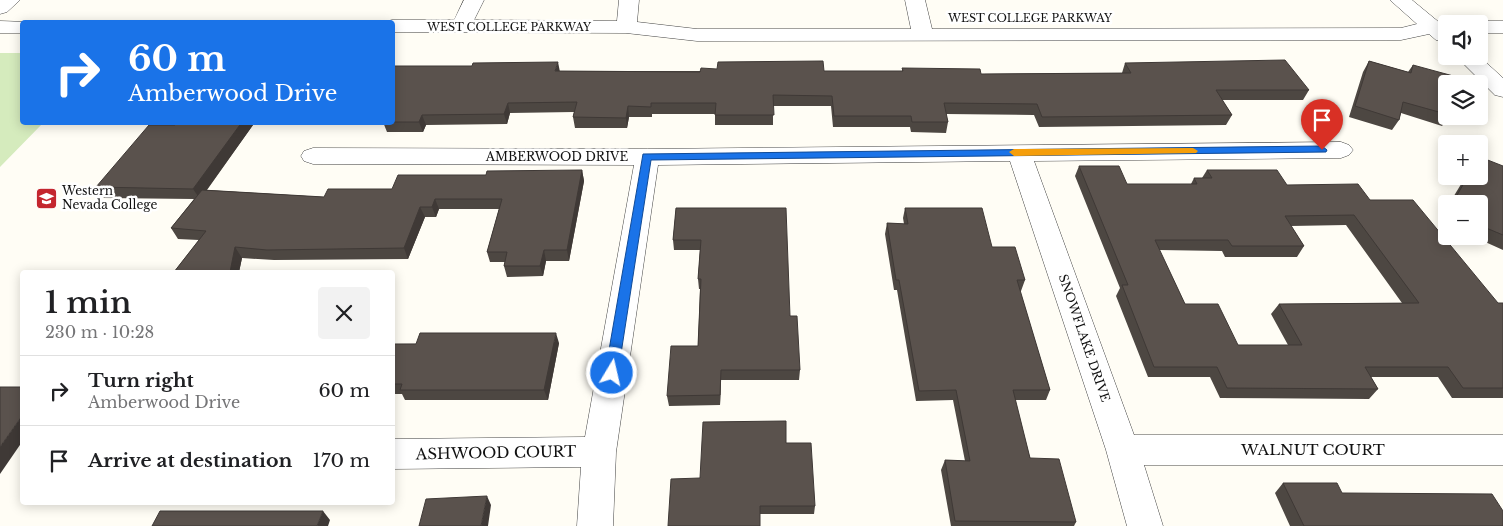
<!DOCTYPE html>
<html lang="en">
<head>
<meta charset="utf-8">
<style>
  body { margin:0; font-family:"Libre Baskerville",serif; background:#f2f2f2; color:#202124; height:100vh; display:flex; flex-direction:column; font-size:19px; white-space:nowrap }
  * { box-sizing:border-box; margin:0 }
  p { font-size:16px; color:#757577 }
  .icon { flex:none; width:28px; height:28px; fill:none; stroke:currentColor; stroke-width:2; stroke-linecap:round; stroke-linejoin:round }
  .map { position:relative; flex:1; overflow:hidden }
  .side { position:absolute; left:20px; top:270px; width:375px; height:235px; display:flex; flex-direction:column; background:#fff; border-radius:5px; box-shadow:0 2px 12px #0003 }
  .side>* { flex:none }
  .top-card { position:absolute; left:20px; top:20px; width:375px; height:105px; border-radius:5px; box-shadow:0 2px 12px #0003; background:#1a73e8; color:#fff; overflow:hidden }
  .buttons { position:absolute; left:1438px; top:15px; display:grid; gap:10px }
  .buttons a { display:grid; place-items:center; width:50px; height:50px; border-radius:5px; background:#fff; box-shadow:0 2px 12px #0003; font-size:25px }
  .pin { position:absolute; display:grid; place-items:center; width:42px; height:42px; color:#fff; margin:-51px -21px; border-radius:50% 50% 50% 0; rotate:-45deg; box-shadow:0 0 5px #0007 }
  .pin .icon { rotate:45deg }
  .me { position:absolute; width:55px; margin:-28px; rotate:9deg; stroke-linejoin:round; filter:drop-shadow(0 0 4px #0008) }
  .turn { display:flex; align-items:center; gap:18px; height:105px; padding:0 25px; font-size:22px }
  .turn .icon { width:65px; height:65px; stroke-width:2.5 }
  .turn b { display:block; font-size:35px; line-height:42px }
  .round { display:grid; place-items:center; flex:none; width:52px; height:52px; border-radius:5px; background:#f2f2f2 }
  .overview { display:flex; align-items:center; justify-content:space-between; height:85px; padding:0 25px }
  h1 { font-size:30px; font-weight:600; line-height:38px }
  ul { padding:0; list-style:none }
  li { display:flex; align-items:center; gap:15px; height:70px; padding:0 25px; border-top:1px solid #e0e0e0 }
  li div { flex:1 }
  li b { display:block; font-size:19px }
  li em { font-style:normal }
  .map>svg:first-child { display:block }
  .green { fill:#d5ebbd }
  .lines { fill:none; stroke-linecap:round; stroke-linejoin:round }
  .minor-casing { stroke:#444; stroke-width:1 }
  .minor { fill:#fff; fill-rule:evenodd }
  .wall { fill:#4d4742; fill-rule:evenodd }
  .shaded-wall { fill:#3f3936 }
  .building { fill:#5a524d; stroke:#3f3936; fill-rule:evenodd }
  .route { fill:#1a73e8; stroke:#114b97 }
  .slow { fill:#f59e0b }
  .labels { text-anchor:middle; stroke-width:5; stroke-linejoin:round; paint-order:stroke }
  .far-street-label { font-size:11px; fill:#111; stroke:#fff }
  .street-label { font-size:12px; fill:#111; stroke:#fff }
  .poi-label { font-size:12px; fill:#111; stroke:#fff; text-anchor:start }
  .near-street-label { font-size:15px; fill:#111; stroke:#fff }
</style>
</head>
<body>
<div class="map">
<svg width="1503" height="526" viewBox="0 0 1503 526">
  <rect width="100%" height="100%" fill="#fffdf5"/>
  <path class="green" d="M0,53h22v69l21,1 -43,44z"/>
  <g class="lines">
    <defs>
      <path id="minor" d="M0,0h20l-13,12 -7,2z
        M464,0h20l-10,20 143,1 2,-21h20l-2,22 60,7h214l-6,-29h20l7,29 469,-1 16,-4 -27,-24h22l34,28v13l-10,-1 -7,-6 -28,6 -704,1 -71,-8 -234,-1v-10h-8l8,-2h62z
        M0,21l28,1h-6v11h-22z
        M1479,21h24v12h-24v-9h-8z
        M1456,56h23l24,22v19l-8,-2z
        M1341,142l8,3 4,5 -4,5 -8,3 -307,3 100,274h369v30h-359l19,61h-36l-21,-76 -96,-289 -352,4 -42,287 -3,74h-36l4,-59 -189,2v-30l193,-2 49,-272 -321,-1 -9,-3 -3,-5 3,-5 9,-3 334,1z"/>
    </defs>
    <use href="#minor" class="minor-casing"/>
    <use href="#minor" class="minor"/>
  </g>
  <path class="wall" d="M1369,61l39,11 5,-7 33,49v2h4l-8,10 -41,-13 -2,7 -7,10 -43,-13 14,-45z
    M1125,63l184,27 -6,10h-81l10,15 -6,10 -187,2 -5,-12 -88,-1 2,8 -2,11 -35,-1 -1,-5h-77l-2,-21h-58v19h-58v-11h-63v3h-23l-2,11h-52l-2,-11 1,-5 -64,1 -3,11 -81,1 -3,7h-36l-4,-10h9v-56l168,5h342v-3l79,6 141,-1z
    M178,122h74l1,3 -46,65 117,7 68,-8 94,-14 96,-5 2,11 -15,80h-23l-3,15 -36,1 -3,-11 1,-4h-15l-3,-10 12,-43h-60l-3,8h-11l-17,42 -134,1 -32,-2 -3,14h-65l25,-32 -21,-1 -7,-11 23,-29 -90,-1 -8,-11 79,-62z
    M1079,166l48,18h64l3,-6h8l5,-8 80,15 83,15 128,103h5v95h-51l-14,-21h-67l7,12 -9,10 -149,-1 -10,-21h-62l-32,-81 4,-8 -45,-112zM1346,225l56,78 -123,1 -8,10 17,31h-50l-53,-41 -26,-54 63,1 3,6h72l7,-11 -13,-20z
    M1503,166v84l-31,-14h7v-32h-30l17,-28h13z
    M676,208l114,108 10,54 -1,10h-78l-1,25 -51,1 -2,-10 31,-50 2,-57h-1l-1,-10 2,-29h-26l-1,-10z
    M905,208l87,39 33,33 -4,11h-1l30,99 -4,10h-31l15,58 46,64 -2,4h-123l-10,-56 4,-10 20,1 -12,-61 -37,1 -19,-111h-3l-9,-56 2,-11 17,1 -1,-6z
    M1446,209v16l-7,-3z
    M559,343l-11,57h-143l-3,-6h-10v-50z
    M786,443l29,63 -1,8h-54l-60,-36z
    M1283,483l59,10 161,33h-213l-15,-33z"/>
  <path class="shaded-wall" d="M558,62l2,10 -5,-1z
    M508,103l2,10 -3,11 -3,-10z
    M628,106l1,11 -2,11 -1,-10z
    M422,115l4,10 -3,7 -4,-10z
    M242,122h10l1,3 -53,74 -7,-10z
    M582,170l2,11 -15,80 -2,-11z
    M435,199l4,10 -3,8 -4,-10z
    M420,207l5,10 -17,42 -4,-11z
    M235,247l7,11 -3,14h-9z
    M544,250l2,11 -3,15 -3,-10z
    M556,333l3,10 -11,57 -4,-10z
    M721,370v10l-1,25v-10z
    M22,416v26l-22,32v-27z
    M487,496l4,9 -3,21h-7z
    M323,511l7,9 -2,6h-11z"/>
  <path class="building" d="M1285,60l24,30h-93l16,25 -190,2 -5,-13 -93,-1 4,19h-36l-1,-6h-77l-2,-20 -59,-1 1,20h-59l1,-12h-65v4l-23,-1 -2,12 -53,-1 4,-15 -69,1 -4,11 -82,1 -3,7h-27v-56h80l1,-3 85,-1 -3,9 145,1 1,-4 16,1 1,-7 105,-1 1,10h79l-1,-3 78,1 1,5 150,-1 -6,-10z
    M1369,61l42,12 2,-8 44,12 -1,7h-10v30l-43,-12 -4,18 -44,-14z
    M178,122h64l-49,67 -97,-2 53,-62h26z
    M1480,157l23,9v69l-24,-10v-21h-27l16,-28h11v-18z
    M1079,166h40l8,18h70l-3,-6h18l-5,-8h70l10,15 71,-1 12,16h43l85,103h5v85h-40l-15,-21h-83l13,22 -151,-1 -10,-21h-63l-32,-82h6zM1354,215l65,88 -140,1 23,41h-64l-20,-41h-33l-30,-64h73l4,6h72l-19,-30z
    M582,170l-15,80h-23l-4,16h-36l3,-14h-20l15,-53h-67l-3,8h-12l-16,41 -137,2 -32,-3 -5,25h-56l32,-41 -35,-3 31,-38 122,7 4,-8h64l6,-14h88l1,-4z
    M676,208h110l4,108h7l3,54h-79l-1,25 -53,1 4,-50h27l3,-67h-3l3,-39h-28z
    M905,208h77l10,39h23l10,33h-8l33,110h-37l17,68 29,1 17,63 -121,-1 -10,-61 25,1 -14,-71 -37,1 -20,-111h-3l-9,-57 21,1z
    M420,333h136l-12,57h-144l2,-6h-10v-40h24z
    M0,387h22v29l-22,31z
    M786,421v22h25l4,63h-55v20h-92l3,-47 29,-1 3,-56z
    M1283,483h54l5,10 150,1 11,17v15h-199z
    M487,496l-6,30h-62l7,-27z
    M160,511h163l-6,15h-165z"/>
  <path class="route" d="M1322,146l5,4 -1,2 -675,8 -33,213 -2,4 -4,1 -5,-1 -2,-4 38,-219z"/>
  <path class="slow" d="M1193,148l5,3 -2,2 -182,3 -5,-4 5,-3z"/>
  <defs>
    <symbol id="university-square" viewBox="-11 -11 22 22"><rect x="-9" y="-9" width="18" height="18" rx="4" fill="#c4262e" stroke="#fff"/><path d="M0-5L7-2L0 1L-7-2ZM-4 1L0 2.5L4 1V4Q0 6-4 4Z" fill="#fff"/></symbol>
  </defs>
  <g fill-rule="evenodd">
    <use href="#university-square" x="34" y="186" width="25" height="25"/>
  </g>
  <g class="labels">
    <g class="far-street-label">
      <text x="1030" y="22">WEST COLLEGE PARKWAY</text>
      <text x="509" y="31">WEST COLLEGE PARKWAY</text>
    </g>
    <g class="street-label">
      <text x="557" y="161">AMBERWOOD DRIVE</text>
      <text transform="translate(1084 338) rotate(71)" y="4">SNOWFLAKE DRIVE</text>
    </g>
    <g class="poi-label">
      <text x="62" y="195">Western<tspan x="62" dy="14">Nevada College</tspan></text>
    </g>
    <g class="near-street-label">
      <text x="1313" y="455">WALNUT COURT</text>
      <text transform="translate(496 453) rotate(-1)" y="5">ASHWOOD COURT</text>
    </g>
  </g>
</svg>
<div class="buttons">
<a><svg class="icon" aria-label="sound" viewBox="0 0 24 24"><path d="M4 9h4l5-4v14l-5-4H4zM17 9q2 3 0 6"/></svg></a>
<a><svg class="icon" aria-label="layers" viewBox="0 0 24 24"><path d="M12 4l9 5-9 5-9-5zM3 14l9 5 9-5"/></svg></a>
<a>+</a>
<a>−</a>
</div>
<div class="pin" style="left:1322px;top:150px;background:#d93025"><svg class="icon" aria-label="arrive" viewBox="0 0 24 24"><path d="M6 21V4h12l-3 4 3 4H6"/></svg></div>
<svg class="me" style="left:612px;top:373px" viewBox="-20 -20 40 40"><circle r="17" fill="#1a73e8" stroke="#fff" stroke-width="3"/><path d="M0-11L8 9 0 5-8 9z" fill="#fff"/></svg>
<div class="top-card">
<div class="turn"><svg class="icon" aria-label="right" viewBox="0 0 24 24"><path d="M7 20v-9h11M14 6l5 5-5 5"/></svg><div><b>60 m</b>Amberwood Drive</div></div>
</div>
<section class="side">
<div class="overview"><div><h1>1 min</h1><p>230 m · 10:28</p></div><a class="round"><svg class="icon" aria-label="close" viewBox="0 0 24 24"><path d="M6 6l12 12M18 6L6 18"/></svg></a></div>
<ul>
<li><svg class="icon" aria-label="right" viewBox="0 0 24 24"><path d="M7 20v-9h11M14 6l5 5-5 5"/></svg><div><b>Turn right</b><p>Amberwood Drive</p></div><em>60 m</em></li>
<li><svg class="icon" aria-label="arrive" viewBox="0 0 24 24"><path d="M6 21V4h12l-3 4 3 4H6"/></svg><div><b>Arrive at destination</b></div><em>170 m</em></li>
</ul>
</section>
</div>
</body>
</html>
